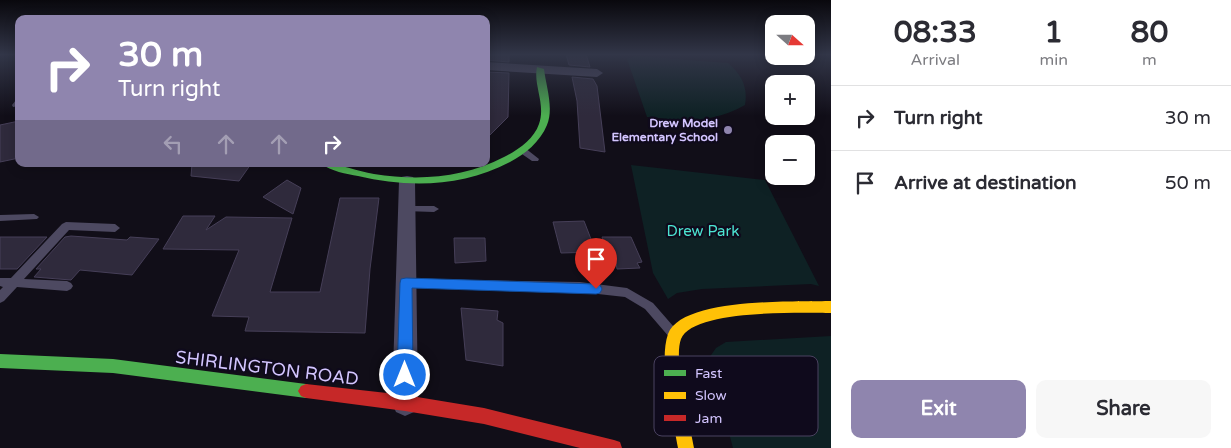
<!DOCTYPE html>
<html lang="en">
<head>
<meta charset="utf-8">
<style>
  body { margin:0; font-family:"Varela Round",sans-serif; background:#f7f7f7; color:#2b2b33; height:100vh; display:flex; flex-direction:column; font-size:19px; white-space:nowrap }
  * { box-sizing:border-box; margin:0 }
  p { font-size:16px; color:#7c7c81 }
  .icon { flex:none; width:28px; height:28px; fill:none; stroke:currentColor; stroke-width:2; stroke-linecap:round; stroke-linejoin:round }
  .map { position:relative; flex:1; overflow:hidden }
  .panel { display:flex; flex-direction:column; background:#fff; width:400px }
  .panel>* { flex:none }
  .hud { position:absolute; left:15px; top:15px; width:475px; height:152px; border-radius:10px; box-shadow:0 2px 12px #0003; background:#8f85ae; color:#fff; overflow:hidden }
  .needle { width:32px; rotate:111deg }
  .controls { position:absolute; left:765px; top:15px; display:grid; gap:10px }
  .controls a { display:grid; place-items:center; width:50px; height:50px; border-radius:10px; background:#fff; box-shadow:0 2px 12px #0003; font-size:25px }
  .pin { position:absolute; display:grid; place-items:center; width:42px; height:42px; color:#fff; margin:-51px -21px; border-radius:50% 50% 50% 0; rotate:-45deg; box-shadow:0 0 5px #0007 }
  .pin .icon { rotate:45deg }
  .me { position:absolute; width:55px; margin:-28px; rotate:0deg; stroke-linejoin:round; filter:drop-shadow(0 0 4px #0008) }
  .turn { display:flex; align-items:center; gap:18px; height:105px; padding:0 20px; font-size:22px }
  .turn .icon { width:65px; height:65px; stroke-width:2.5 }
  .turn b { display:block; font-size:35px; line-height:42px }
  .lanes { display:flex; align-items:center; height:48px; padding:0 20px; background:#0003; justify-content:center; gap:25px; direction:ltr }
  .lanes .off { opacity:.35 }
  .eta { display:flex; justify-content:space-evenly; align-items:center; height:85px; text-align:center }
  .eta b { font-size:30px; font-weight:700; line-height:35px }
  .primary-button { display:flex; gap:10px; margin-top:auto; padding:10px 20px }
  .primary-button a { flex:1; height:58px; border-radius:10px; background:#8f85ae; color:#fff; font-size:20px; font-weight:700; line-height:58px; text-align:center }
  .primary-button a+a { background:#f7f7f7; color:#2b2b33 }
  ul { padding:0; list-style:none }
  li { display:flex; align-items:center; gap:15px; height:65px; padding:0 20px; border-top:1px solid #e1e1e2 }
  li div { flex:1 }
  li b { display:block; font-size:19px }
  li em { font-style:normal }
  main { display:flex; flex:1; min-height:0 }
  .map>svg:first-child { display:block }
  .green { fill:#0e2124 }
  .building { fill:#2f2a3c; stroke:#463f58 }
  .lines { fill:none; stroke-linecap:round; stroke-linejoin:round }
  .lane { fill:#4d4961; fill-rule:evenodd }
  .street { fill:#4d4961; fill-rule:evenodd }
  .fast { fill:#4caf50; fill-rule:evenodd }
  .slow { fill:#ffc107; fill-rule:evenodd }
  .jam { fill:#c62828; fill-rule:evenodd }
  .route { fill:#1a73e8; stroke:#114b97 }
  .poi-dot { fill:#8f85ae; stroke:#0f0a1c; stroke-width:2 }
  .labels { text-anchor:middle; stroke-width:4.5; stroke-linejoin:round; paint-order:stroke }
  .far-poi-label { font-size:12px; font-weight:bold; fill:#d3c5ff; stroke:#0f0a1c; text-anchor:end }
  .park-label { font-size:15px; fill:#4ce4d2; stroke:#0f0a1c }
  .near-street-label { font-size:18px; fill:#d3c5ff; stroke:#0f0a1c }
  .key { fill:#0f0a1c; stroke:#4a4260; stroke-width:1 }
  .key-label { font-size:14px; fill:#d3c5ff }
</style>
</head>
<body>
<main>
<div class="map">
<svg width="831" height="448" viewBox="0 0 831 448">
  <rect width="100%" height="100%" fill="#110e18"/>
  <path class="green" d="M636,56l92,7c14,12 20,24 17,42 -34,19 -61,16 -98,12l-20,-58z
    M631,165l134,15 54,106 -8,-2 -109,5 -25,4 -9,6 -15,-26z
    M831,336v112h-98l-24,-90 7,-10 10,-6z"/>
  <path class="building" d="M486,54h23v8l-23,-2z
    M566,54h20l4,13 -21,-2z
    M486,72l23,1 -1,44 -22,22z
    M572,77l21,2 4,7 8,66 -25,-4 -3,-47z
    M19,121v37l-19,4v-37z
    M192,164h59l-12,17 -48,-5z
    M287,180l14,8 -8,26 -30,-17z
    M340,198h39l-9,71 -5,64 -120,-2 4,-14 -37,-1 27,-66 -76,-1 20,-33h32l-9,14 20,-13 66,1 -22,74h50z
    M584,221l12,31 -35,1 -8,-31z
    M71,236l56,4 3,-3 29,2 -27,36 -52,-5 -9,10 -37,-3 7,-8h-5l29,-32z
    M0,237h47l-30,32h-17z
    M602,237h29l11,25 -5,1 3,5 -23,1 -1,-6 -7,-1z
    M454,238h31l1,23 -31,2z
    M461,308l37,3 -1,9 6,3v43l-37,-6z"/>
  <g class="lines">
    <path class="lane" d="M16,100h3v6l-6,1 -1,-2z
      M519,148h6l14,11 -1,2h-6l-13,-9z
      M407,206h27l5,3 -5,3 -30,-1 -2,-2z
      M34,214l5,3 -2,2 -37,2v-6z
      M66,222l49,2 5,4 -5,4 -46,-2 -45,49 43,2 4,2 2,3 -2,3 -4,2 -50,-4 -13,14 -4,2v-13l3,-3 -3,-1v-8h11l51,-54z
      M406,279l174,3 47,6 26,15 27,31 -2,4 -4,1 -4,-1 -25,-29 -20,-12 -45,-5 -174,-5 -4,-1 -2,-3 2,-3z"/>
    <path class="street" d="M486,62l111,7 6,4 -6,4 -111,-7z
      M407,176l6,1 2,4 3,222 -4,9 -9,4 -9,-4 -4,-9 7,-222 2,-4z"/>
    <path class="fast" d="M537,67l7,2c2,17 10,39 3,56 -7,17 -22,29 -37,37 -48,25 -101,26 -152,14 -11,-2 -28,-5 -36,-12 18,-1 34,7 52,10 45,7 90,4 130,-17 14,-7 30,-18 35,-33 7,-20 -6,-39 -2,-57z
      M0,354l113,5 193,25 5,2 3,5 -3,5 -5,2 -193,-25 -113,-5z"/>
    <path class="slow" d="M831,301v12c-29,0 -138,-4 -150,26 -8,21 9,85 13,109h-16c-5,-30 -20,-85 -10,-114 14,-37 129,-32 163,-33z"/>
    <path class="jam" d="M306,384l99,11 79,13 130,32 6,2 2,6h-42l-96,-24 -79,-13 -99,-13 -5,-2 -3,-5 3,-5z"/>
  </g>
  <linearGradient id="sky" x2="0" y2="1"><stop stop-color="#09080d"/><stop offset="0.47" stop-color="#323648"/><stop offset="1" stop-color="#323648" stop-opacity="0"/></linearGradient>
  <rect width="831" height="116" fill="url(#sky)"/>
  <path class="route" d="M406,278l190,6 4,1 2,4 -2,4 -4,1 -184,-6 1,87 -2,5 -6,2 -5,-2 -3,-5 3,-92 1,-4z"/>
  <circle class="poi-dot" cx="728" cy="130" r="5"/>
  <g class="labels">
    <g class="far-poi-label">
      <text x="718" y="127">Drew Model<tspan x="718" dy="14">Elementary School</tspan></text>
    </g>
    <g class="park-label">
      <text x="703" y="236">Drew Park</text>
    </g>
    <g class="near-street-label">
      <text transform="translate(267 368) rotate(7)" y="6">SHIRLINGTON ROAD</text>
    </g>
  </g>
  <rect x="654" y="356" width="164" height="80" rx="8" class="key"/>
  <rect x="664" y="370" width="22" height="6" fill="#4caf50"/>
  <rect x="664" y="392" width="22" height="7" fill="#ffc107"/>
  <rect x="664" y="415" width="22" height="6" fill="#c62828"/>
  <g class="key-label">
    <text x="695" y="378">Fast</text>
    <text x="695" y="400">Slow</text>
    <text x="695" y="423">Jam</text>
  </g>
</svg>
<div class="controls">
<a><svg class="needle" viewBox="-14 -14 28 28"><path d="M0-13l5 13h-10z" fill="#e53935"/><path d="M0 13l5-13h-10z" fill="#7c7c81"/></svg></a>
<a>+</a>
<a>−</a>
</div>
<div class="pin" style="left:596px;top:289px;background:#d93025"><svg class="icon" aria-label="arrive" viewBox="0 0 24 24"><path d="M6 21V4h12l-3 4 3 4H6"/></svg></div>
<svg class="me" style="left:405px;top:375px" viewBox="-20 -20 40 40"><circle r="17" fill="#1a73e8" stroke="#fff" stroke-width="3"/><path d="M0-11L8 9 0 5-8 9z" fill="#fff"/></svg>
<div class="hud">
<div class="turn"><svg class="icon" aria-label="right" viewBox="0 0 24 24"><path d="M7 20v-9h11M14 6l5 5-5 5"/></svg><div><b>30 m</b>Turn right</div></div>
<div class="lanes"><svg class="icon off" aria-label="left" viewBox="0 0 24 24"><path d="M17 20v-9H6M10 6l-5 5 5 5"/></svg><svg class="icon off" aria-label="ahead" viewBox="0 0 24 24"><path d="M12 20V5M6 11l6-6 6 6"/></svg><svg class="icon off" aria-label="ahead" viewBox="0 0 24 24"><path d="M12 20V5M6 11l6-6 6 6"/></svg><svg class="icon" aria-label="right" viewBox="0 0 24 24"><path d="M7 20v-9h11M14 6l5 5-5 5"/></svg></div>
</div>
</div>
<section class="panel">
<div class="eta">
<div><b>08:33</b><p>Arrival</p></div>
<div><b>1</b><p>min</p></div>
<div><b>80</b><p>m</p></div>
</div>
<ul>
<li><svg class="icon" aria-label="right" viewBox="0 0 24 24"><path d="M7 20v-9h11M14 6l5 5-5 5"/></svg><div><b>Turn right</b></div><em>30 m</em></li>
<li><svg class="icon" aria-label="arrive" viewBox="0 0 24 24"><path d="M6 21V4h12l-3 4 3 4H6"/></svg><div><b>Arrive at destination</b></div><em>50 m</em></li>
</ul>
<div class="primary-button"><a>Exit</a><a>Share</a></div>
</section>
</main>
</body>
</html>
